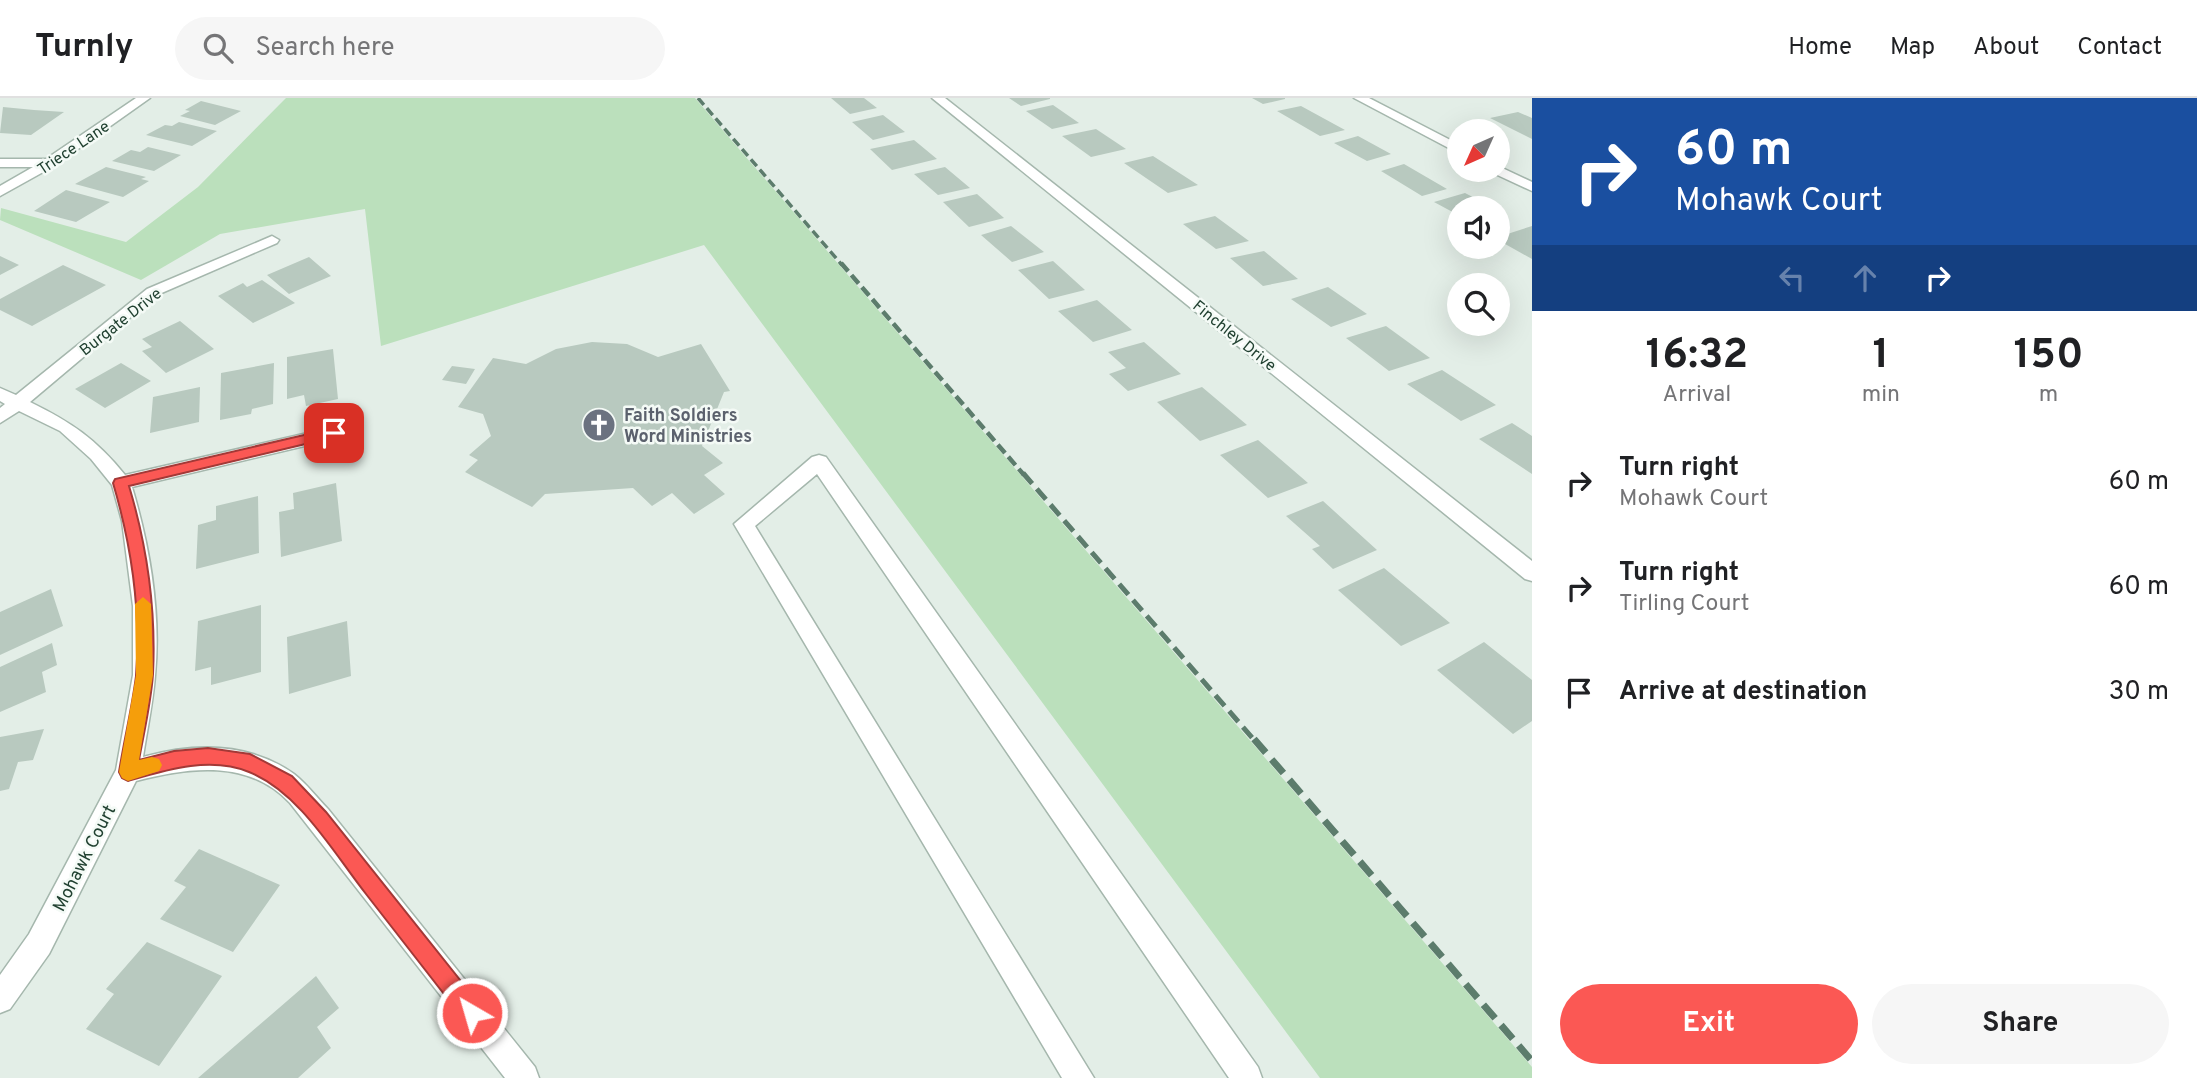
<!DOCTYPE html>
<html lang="en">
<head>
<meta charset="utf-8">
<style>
  body { margin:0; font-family:Overpass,sans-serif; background:#f6f6f6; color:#202124; height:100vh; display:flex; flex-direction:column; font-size:26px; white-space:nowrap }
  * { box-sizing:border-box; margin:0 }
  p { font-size:23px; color:#757577 }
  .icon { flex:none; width:38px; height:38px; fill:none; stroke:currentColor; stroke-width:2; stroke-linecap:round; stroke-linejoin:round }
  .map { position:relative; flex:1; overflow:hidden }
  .side { display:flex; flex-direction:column; background:#fff; width:665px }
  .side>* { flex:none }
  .top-card { background:#1a4fa0; color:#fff; overflow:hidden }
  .needle { width:46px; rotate:225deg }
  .fabs { position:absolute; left:1447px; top:21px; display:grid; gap:14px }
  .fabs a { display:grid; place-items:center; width:63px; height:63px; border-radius:50%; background:#fff; box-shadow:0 7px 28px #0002; font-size:35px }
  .pin { position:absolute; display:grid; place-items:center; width:60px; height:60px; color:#fff; margin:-30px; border-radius:14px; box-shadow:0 4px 10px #0006 }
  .me { position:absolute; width:77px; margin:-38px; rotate:322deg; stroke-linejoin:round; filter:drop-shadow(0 0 5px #0008) }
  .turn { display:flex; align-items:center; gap:24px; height:147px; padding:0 28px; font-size:32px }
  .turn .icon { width:91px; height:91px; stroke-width:2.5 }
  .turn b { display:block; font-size:49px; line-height:60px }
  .lanes { display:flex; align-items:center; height:66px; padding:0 28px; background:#0003; justify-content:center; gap:35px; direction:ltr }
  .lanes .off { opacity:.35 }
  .eta { display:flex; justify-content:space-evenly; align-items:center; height:119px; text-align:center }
  .eta b { font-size:42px; font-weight:700; line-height:49px }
  .action { display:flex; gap:14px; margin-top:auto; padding:14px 28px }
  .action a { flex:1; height:80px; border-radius:42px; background:#fb5854; color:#fff; font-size:28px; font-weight:700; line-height:80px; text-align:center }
  .action a+a { background:#f6f6f6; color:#202124 }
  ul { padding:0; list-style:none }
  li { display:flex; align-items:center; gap:21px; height:105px; padding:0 28px }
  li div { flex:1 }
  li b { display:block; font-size:26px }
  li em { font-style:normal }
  header { display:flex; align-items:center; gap:42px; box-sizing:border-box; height:98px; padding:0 35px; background:#fff; border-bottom:2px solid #e0e0e0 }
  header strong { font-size:33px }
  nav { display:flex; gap:38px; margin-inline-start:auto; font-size:24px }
  .search { width:490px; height:63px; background:#f6f6f6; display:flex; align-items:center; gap:18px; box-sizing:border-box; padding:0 24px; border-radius:38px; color:#757577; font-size:26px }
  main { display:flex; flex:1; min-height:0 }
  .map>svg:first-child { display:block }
  .green { fill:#bbe0bc }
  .building { fill:#b8c9bf }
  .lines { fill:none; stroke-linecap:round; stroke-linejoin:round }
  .minor-casing { stroke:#a5b7ad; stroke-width:3 }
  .minor { fill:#fff; fill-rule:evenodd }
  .rail-far3 { stroke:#5c7c6c; stroke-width:3.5; stroke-dasharray:9 4.5; stroke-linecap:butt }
  .rail-far2 { stroke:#5c7c6c; stroke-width:4.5; stroke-dasharray:11 5; stroke-linecap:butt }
  .rail-far1 { stroke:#5c7c6c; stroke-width:5; stroke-dasharray:14 7; stroke-linecap:butt }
  .rail { stroke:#5c7c6c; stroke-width:7; stroke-dasharray:18 9; stroke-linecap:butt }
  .route { fill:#fb5854; stroke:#a33937; stroke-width:2 }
  .slow { fill:#f59e0b }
  .labels { text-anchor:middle; stroke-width:5; stroke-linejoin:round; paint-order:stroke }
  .far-street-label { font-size:16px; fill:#214131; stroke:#f4faf6 }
  .worship-label { font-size:18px; font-weight:bold; fill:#5b616d; stroke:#f4faf6; text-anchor:start }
  .street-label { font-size:18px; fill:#214131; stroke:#f4faf6 }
</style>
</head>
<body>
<header>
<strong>Turnly</strong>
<div class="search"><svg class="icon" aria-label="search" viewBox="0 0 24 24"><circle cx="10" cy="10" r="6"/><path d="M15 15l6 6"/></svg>Search here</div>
<nav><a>Home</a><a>Map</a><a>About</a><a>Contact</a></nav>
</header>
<main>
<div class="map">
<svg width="1532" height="980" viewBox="0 0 1532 980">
  <rect width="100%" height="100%" fill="#e3eee7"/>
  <path class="green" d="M286,0h409l837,969v11h-212l-616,-833 -323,101 -16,-137 -145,25 -79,46 -141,-60 1,-12 125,34 72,-55z"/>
  <path class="building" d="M831,0h33l13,10 -27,6z
    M1009,0h41v1l-29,7z
    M1252,0h33v1l-22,5z
    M201,3l40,10 -26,14 -35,-9 10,-5 -5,-1z
    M1053,7l26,18 -27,6 -26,-18z
    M1301,8l44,24 -25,6 -43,-25z
    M3,9l31,3 30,2 -33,23 -31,-2z
    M1518,14l14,6v21l-42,-21z
    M883,17l22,17 -32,8 -21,-18z
    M179,24l38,9 -25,15 -46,-11 19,-10 7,1z
    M1096,31l30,20 -35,8 -29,-21z
    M1358,38l33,18 -24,7 -33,-18z
    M914,42l23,19 -45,11 -22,-21z
    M148,49l33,8 -27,16 -42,-10 19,-11 9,2z
    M1153,58l45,29 -30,8 -44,-30z
    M1404,66l43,25 -25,7 -41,-25z
    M106,69l40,10 -5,2 8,2 -26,16 -48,-13z
    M945,69l25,21 -32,7 -24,-21z
    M66,92l44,12 -34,20 -42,-11z
    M1465,95l29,15h-34v8l-26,-14z
    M977,96l27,24 -35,9 -26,-25z
    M1215,118l34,25 -33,8 -33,-25z
    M1011,128l33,26 -32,10 -31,-27z
    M1532,128v33l-34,-19v-3z
    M1264,153l34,28 -35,7 -33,-28z
    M0,158l19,9 -19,10z
    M309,159l22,19 -42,18 -22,-19z
    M1053,163l32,29 -36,9 -31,-29z
    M63,167l43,20 -74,41 -32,-16v-11z
    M262,182l33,23 -42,20 -35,-27 25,-13 4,4z
    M1328,189l39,27 -36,13 -40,-28z
    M1097,202l35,30 -39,12 -35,-31z
    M180,223l34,28 -48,24 -24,-22 10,-4 -10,-8z
    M1386,228l44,32 -41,13 -43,-33z
    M592,244l35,2 31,13 43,-13 29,47 -6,1 -22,54 21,17 -19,12 21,19 -31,20 -22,-21 -20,13 -19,-18 -88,6 -13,13 -67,-35 13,-12 -9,-5 22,-19 -8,-22 -25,-7 35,-49 33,6 30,-15z
    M1144,244l37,32 -53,17 -19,-17 17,-6 -18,-16z
    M333,251l5,50 -32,7 -2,-11 -17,4v-42z
    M121,265l30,18 -46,27 -30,-19z
    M274,265l-1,41 -21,5 -1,5 -31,6 1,-47z
    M452,268l23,3 -9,15 -24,-4z
    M1442,272l54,35 -35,16 -54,-37z
    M200,289l-1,35 -49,11 3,-36z
    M1202,289l45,38 -47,16 -43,-39z
    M1512,325l20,13v38l-53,-35z
    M1258,342l50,43 -40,15 -48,-43z
    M336,385l6,58 -61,16 -2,-45 15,-3 -1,-16z
    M258,398l1,57 -63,16 2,-44 18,-5v-14z
    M1323,403l54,49 -44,19 -21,-20 8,-3 -34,-30z
    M1384,470l66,55 -49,23 -63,-56z
    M51,491l12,37 -63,29v-43z
    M261,507v67l-50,13v-18l-16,4 3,-50z
    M347,523l4,55 -62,18 -2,-57z
    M1484,544l48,38v41l-19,13 -76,-64z
    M52,545l5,22 -15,7 4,20 -46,20v-45z
    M44,631l-11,31 -15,2 -9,27 -9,2v-54z
    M199,751l81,36 -47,67 -73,-33 26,-32 -12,-6z
    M147,844l75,34 -63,90 -73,-37 28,-35 -8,-5z
    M316,878l23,32 -22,19 14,21 -33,30h-100z"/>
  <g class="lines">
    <defs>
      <path id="minor" d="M136,0h14l-96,68 -54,30v-10l33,-19h-33v-8h46z
        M932,0h13l587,463v20l-7,-2z
        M1354,0h15l91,47v9z
        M1498,68l34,16v9l-39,-18 -1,-3h6z
        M272,138l7,4 -2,3 -120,52 -127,107c41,20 66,37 95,73l209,-48 6,2 3,4 -9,6 -202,48c18,60 29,127 23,189 -2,27 -8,54 -12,81 51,-14 106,-15 151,17 13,10 23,24 34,35l207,258 4,11h-34l-215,-275c-41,-44 -101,-36 -154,-22l-87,173 -39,55 -10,4v-38l29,-41 87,-164 17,-95v-69l-11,-85 -10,-36 -21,-26 -31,-28 -41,-20 -19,12v-15l5,-4 -5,-3v-13l16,7 131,-106z
        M819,357l7,2 432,610 4,11h-33l-412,-604 -62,52 339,552h-32l-328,-554 78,-67z"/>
    </defs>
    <use href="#minor" class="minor-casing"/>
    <use href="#minor" class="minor"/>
    <path class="rail-far3" d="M698,0l144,167"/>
    <path class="rail-far2" d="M841,165l183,212"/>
    <path class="rail-far1" d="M1023,375l232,268"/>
    <path class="rail" d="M1254,641l278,322"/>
  </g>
  <path class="route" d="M334,330l7,5 -2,3 -210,50c18,60 27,126 24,188 -2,29 -9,58 -14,86l35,-9 34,-3 42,6 42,22 34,36 154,193 3,8 -3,8 -8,3 -7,-3c-33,-42 -66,-85 -99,-127 -33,-42 -66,-101 -117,-122 -39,-16 -83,-2 -121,9l-6,-3 -3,-6c5,-32 13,-64 17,-96 5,-64 -5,-132 -23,-193l2,-4z"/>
  <path class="slow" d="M143,499l8,7 2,71 -14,85 13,-3 7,2 3,6 -3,6 -31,10 -6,-3 -3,-6 17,-97 -1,-71z"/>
  <defs>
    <symbol id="church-disc" viewBox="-11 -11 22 22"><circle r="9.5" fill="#6b7280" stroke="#f4faf6"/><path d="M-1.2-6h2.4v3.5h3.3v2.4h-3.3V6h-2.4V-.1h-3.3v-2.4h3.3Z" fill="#fff"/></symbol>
  </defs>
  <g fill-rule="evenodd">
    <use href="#church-disc" x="580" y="308" width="38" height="38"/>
  </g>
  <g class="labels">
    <g class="far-street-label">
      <text transform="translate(73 49) rotate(-34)" y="6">Triece Lane</text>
      <text transform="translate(120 223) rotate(-38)" y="6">Burgate Drive</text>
      <text transform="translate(1235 237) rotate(39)" y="6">Finchley Drive</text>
    </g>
    <g class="worship-label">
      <text x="624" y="323">Faith Soldiers<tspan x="624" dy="21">Word Ministries</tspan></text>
    </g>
    <g class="street-label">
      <text transform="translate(84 760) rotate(-63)" y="6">Mohawk Court</text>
    </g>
  </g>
</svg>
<div class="fabs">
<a><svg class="needle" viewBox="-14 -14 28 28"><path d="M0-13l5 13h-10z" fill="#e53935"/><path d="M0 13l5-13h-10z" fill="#757577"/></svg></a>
<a><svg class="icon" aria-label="sound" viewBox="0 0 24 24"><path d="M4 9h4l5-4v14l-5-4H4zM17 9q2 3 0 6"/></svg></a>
<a><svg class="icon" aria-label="search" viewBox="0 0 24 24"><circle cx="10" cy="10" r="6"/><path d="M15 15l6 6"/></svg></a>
</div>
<div class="pin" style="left:334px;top:335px;background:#d93025"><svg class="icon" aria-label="arrive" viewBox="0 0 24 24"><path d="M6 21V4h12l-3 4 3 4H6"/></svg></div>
<svg class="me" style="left:472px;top:915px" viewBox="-20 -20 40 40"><circle r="17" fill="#fb5854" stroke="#fff" stroke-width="3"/><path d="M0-11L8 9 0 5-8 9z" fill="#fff"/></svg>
</div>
<section class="side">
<div class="top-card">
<div class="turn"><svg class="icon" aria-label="right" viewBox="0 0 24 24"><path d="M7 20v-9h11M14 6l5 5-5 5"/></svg><div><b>60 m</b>Mohawk Court</div></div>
<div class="lanes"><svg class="icon off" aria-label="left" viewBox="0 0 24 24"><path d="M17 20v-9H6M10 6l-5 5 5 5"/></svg><svg class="icon off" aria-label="ahead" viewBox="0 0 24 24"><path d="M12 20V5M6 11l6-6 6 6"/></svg><svg class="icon" aria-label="right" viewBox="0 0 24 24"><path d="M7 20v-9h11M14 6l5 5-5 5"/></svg></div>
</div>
<div class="eta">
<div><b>16:32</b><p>Arrival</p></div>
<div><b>1</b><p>min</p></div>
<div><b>150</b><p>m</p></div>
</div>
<ul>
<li><svg class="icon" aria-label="right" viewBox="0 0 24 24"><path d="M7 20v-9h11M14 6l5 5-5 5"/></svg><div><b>Turn right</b><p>Mohawk Court</p></div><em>60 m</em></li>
<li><svg class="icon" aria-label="right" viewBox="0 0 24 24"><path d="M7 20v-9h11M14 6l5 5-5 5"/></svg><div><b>Turn right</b><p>Tirling Court</p></div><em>60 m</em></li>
<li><svg class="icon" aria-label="arrive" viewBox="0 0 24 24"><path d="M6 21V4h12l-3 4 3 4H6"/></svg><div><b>Arrive at destination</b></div><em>30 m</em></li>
</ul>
<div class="action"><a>Exit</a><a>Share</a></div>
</section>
</main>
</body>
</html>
